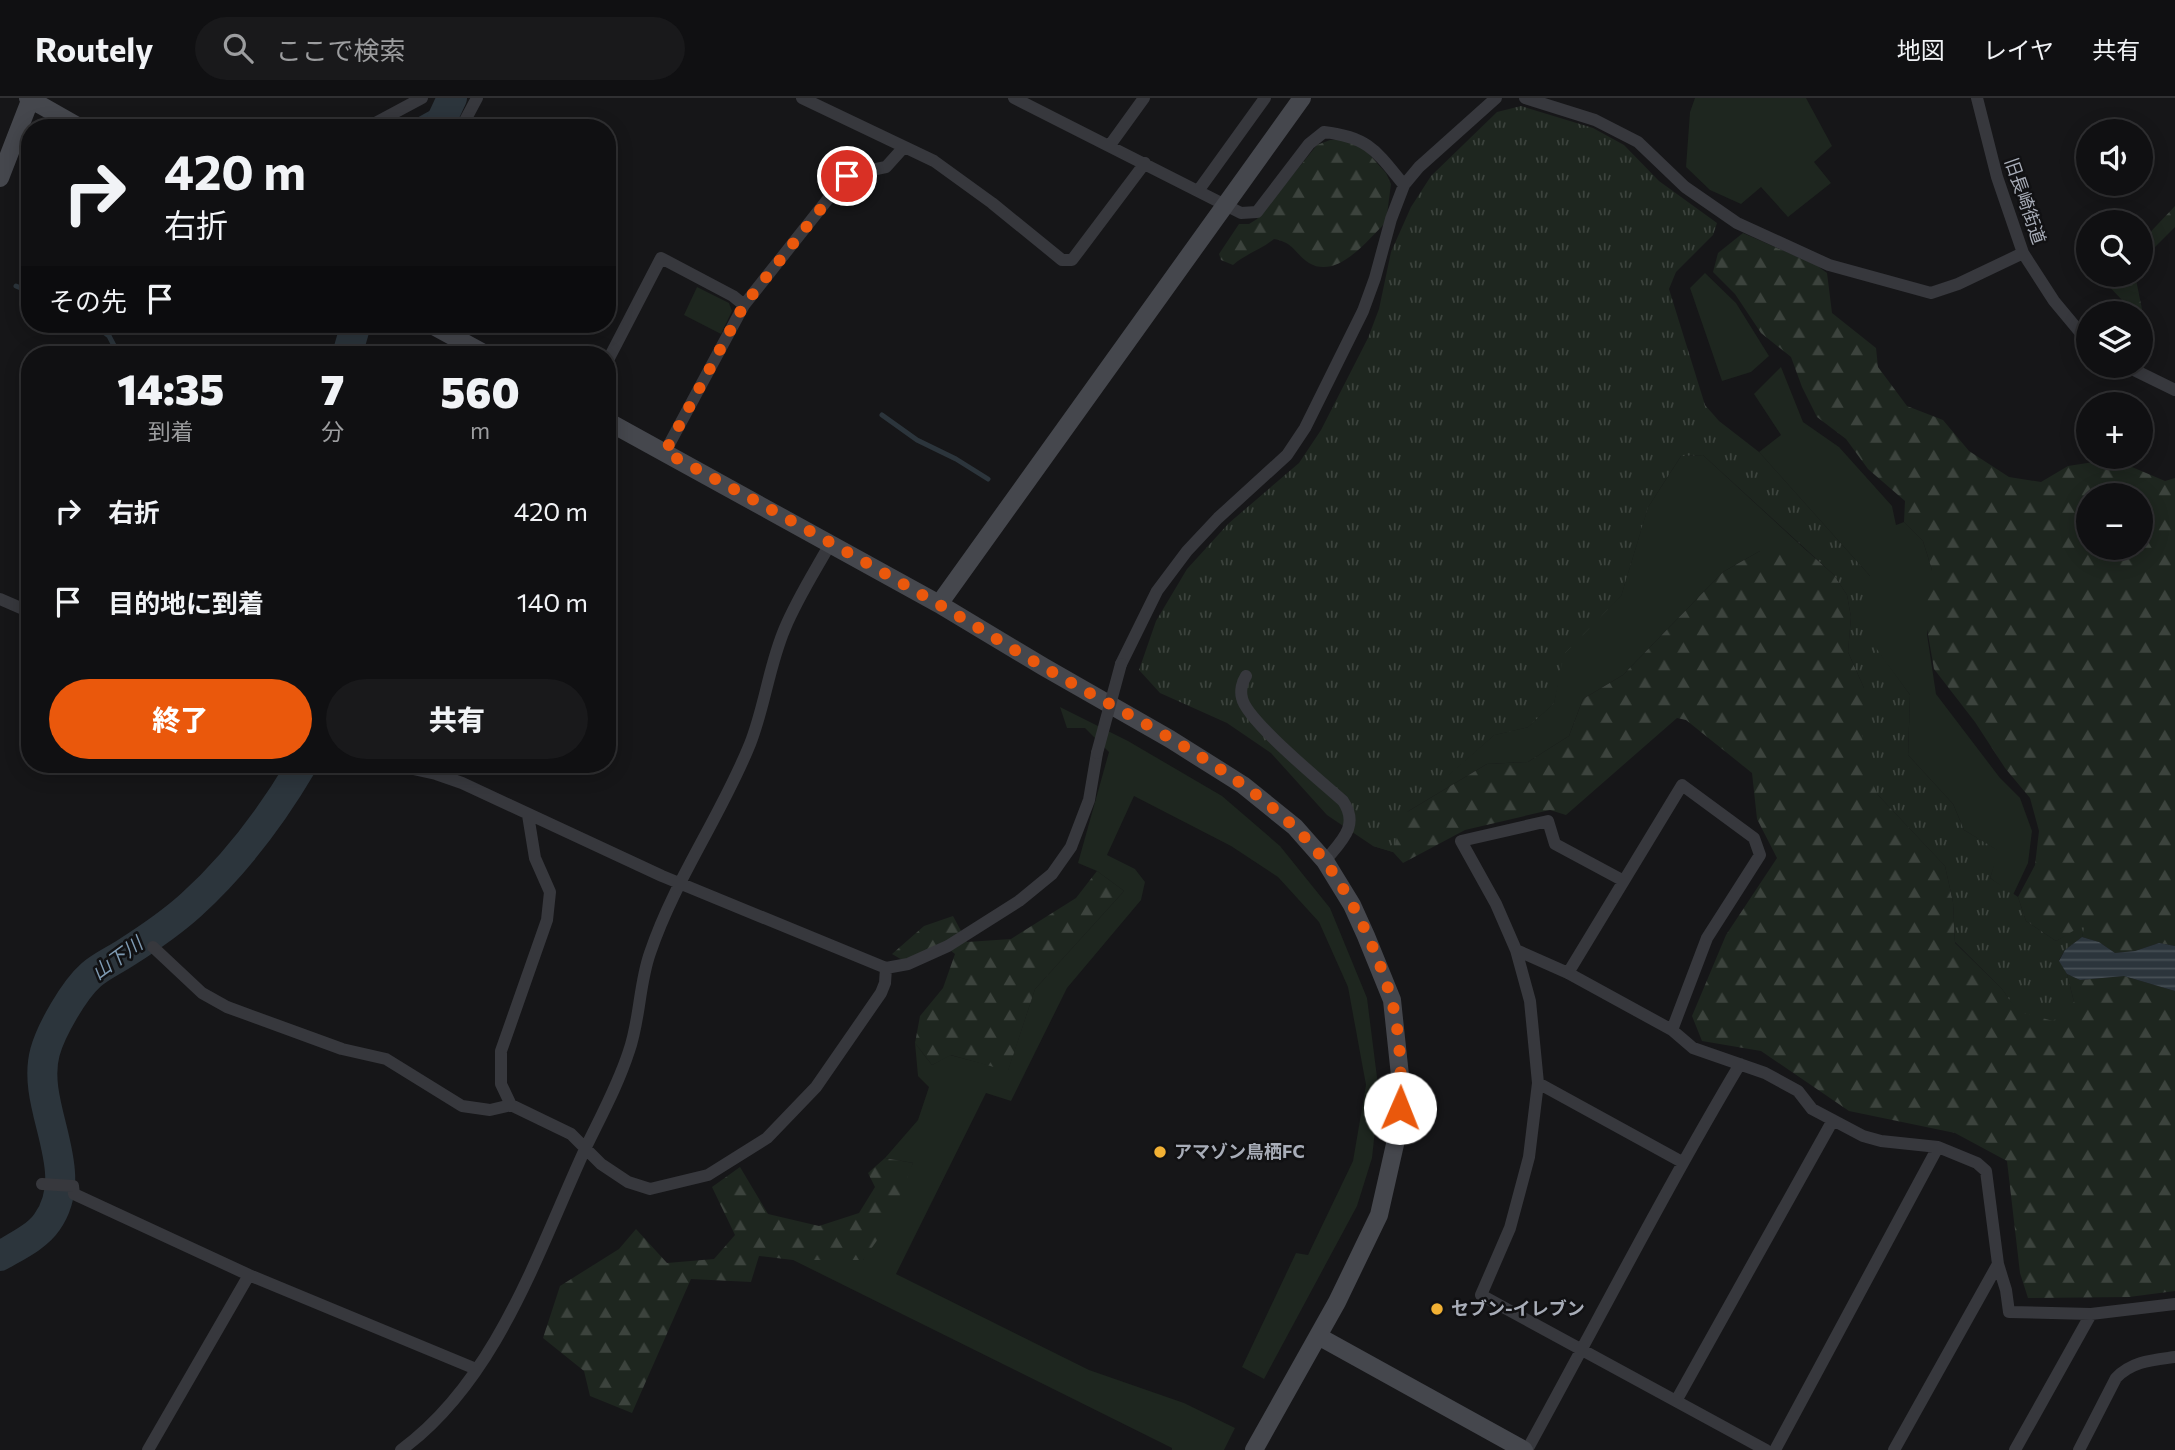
<!DOCTYPE html>
<html lang="ja">
<head>
<meta charset="utf-8">
<style>
  body { margin:0; font-family:Commissioner,"Noto Sans JP",sans-serif; background:#19191b; color:#f1f3f6; height:100vh; display:flex; flex-direction:column; font-size:26px; white-space:nowrap }
  * { box-sizing:border-box; margin:0 }
  p { font-size:23px; color:#9c9d9f }
  .icon { flex:none; width:38px; height:38px; fill:none; stroke:currentColor; stroke-width:2; stroke-linecap:round; stroke-linejoin:round }
  .map { position:relative; flex:1; overflow:hidden }
  .drawer { position:absolute; left:21px; top:248px; width:595px; height:427px; display:flex; flex-direction:column; background:#101012; border-radius:28px; box-shadow:0 4px 18px #0003,0 0 0 2px #303032 }
  .drawer>* { flex:none }
  .hud { position:absolute; left:21px; top:21px; width:595px; height:214px; border-radius:28px; box-shadow:0 4px 18px #0003,0 0 0 2px #303032; background:#101012; color:#f1f3f6; overflow:hidden }
  .buttons { position:absolute; left:2076px; top:21px; display:grid; gap:14px }
  .buttons a { display:grid; place-items:center; width:77px; height:77px; border-radius:50%; background:#101012; box-shadow:0 4px 18px #0003,0 0 0 2px #303032; font-size:35px }
  .pin { position:absolute; display:grid; place-items:center; width:60px; height:60px; color:#fff; margin:-30px; border:4px solid #fff; border-radius:50%; box-shadow:0 2px 7px #0007 }
  .me { position:absolute; width:77px; margin:-38px; rotate:1deg; stroke-linejoin:round; filter:drop-shadow(0 0 5px #0008) }
  .turn { display:flex; align-items:center; gap:24px; height:147px; padding:0 28px; font-size:32px }
  .turn .icon { width:91px; height:91px; stroke-width:2.5 }
  .turn b { display:block; font-size:49px; line-height:60px }
  .then { display:flex; align-items:center; height:66px; padding:0 28px; background:#0003; gap:14px; font-size:26px }
  .eta { display:flex; justify-content:space-evenly; align-items:center; height:119px; text-align:center }
  .eta b { font-size:42px; font-weight:800; line-height:49px }
  .cta { display:flex; gap:14px; margin-top:auto; padding:14px 28px }
  .cta a { flex:1; height:80px; border-radius:42px; background:#ea580c; color:#fff; font-size:28px; font-weight:800; line-height:80px; text-align:center }
  .cta a+a { background:#19191b; color:#f1f3f6 }
  ul { padding:0; list-style:none }
  li { display:flex; align-items:center; gap:21px; height:91px; padding:0 28px }
  li div { flex:1 }
  li b { display:block; font-size:26px }
  li em { font-style:normal }
  header { display:flex; align-items:center; gap:42px; box-sizing:border-box; height:98px; padding:0 35px; background:#101012; border-bottom:2px solid #303032 }
  header strong { font-size:33px }
  nav { display:flex; gap:38px; margin-inline-start:auto; font-size:24px }
  .search { width:490px; height:63px; background:#19191b; display:flex; align-items:center; gap:18px; box-sizing:border-box; padding:0 24px; border-radius:38px; color:#9c9d9f; font-size:26px }
  .map>svg:first-child { display:block }
  .green { fill:#1e261f }
  .forest { fill:url(#forest-firs); fill-rule:evenodd }
  .park { fill:url(#park-tufts) }
  .water { fill:url(#water-rules) }
  .lines { fill:none; stroke-linecap:round; stroke-linejoin:round }
  .stream { stroke:#2c353c; stroke-width:5 }
  .river { stroke:#2c353c; stroke-width:30 }
  .street { stroke:#37383d; stroke-width:12 }
  .secondary { stroke:#45474d; stroke-width:18 }
  .street-bridge { stroke:#37383d; stroke-width:12 }
  .route { stroke:#ea580c; stroke-width:12; stroke-dasharray:0 21.6 }
  .poi-dot { fill:#f2b134; stroke:#111113; stroke-width:2.5 }
  .labels { text-anchor:middle; stroke-width:5; stroke-linejoin:round; paint-order:stroke }
  .street-label { font-size:18px; fill:#a8adb8; stroke:#111113 }
  .poi-label { font-size:18px; font-weight:bold; fill:#a8adb8; stroke:#111113; text-anchor:start }
  .water-label { font-size:19px; font-style:italic; fill:#7f9bb3; stroke:#111113 }
</style>
</head>
<body>
<header>
<strong>Routely</strong>
<div class="search"><svg class="icon" aria-label="search" viewBox="0 0 24 24"><circle cx="10" cy="10" r="6"/><path d="M15 15l6 6"/></svg>ここで検索</div>
<nav><a>地図</a><a>レイヤ</a><a>共有</a></nav>
</header>
<div class="map">
<svg width="2175" height="1352" viewBox="0 0 2175 1352">
  <defs>
    <pattern id="forest-firs" width="22" height="20" patternUnits="userSpaceOnUse" patternTransform="scale(1.75)"><rect width="22" height="20" fill="#1e261f"/><path d="M5 1l3.5 6h-7zM16 11l3.5 6h-7z" fill="#3c433d"/></pattern>
    <pattern id="park-tufts" width="24" height="20" patternUnits="userSpaceOnUse" patternTransform="scale(1.75)"><rect width="24" height="20" fill="#1e261f"/><path d="M3 7l-1-3M5 7V3M7 7l1-3M15 17l-1-3M17 17v-4M19 17l1-3" fill="none" stroke="#3c433d"/></pattern>
    <pattern id="water-rules" width="6" height="5" patternUnits="userSpaceOnUse" patternTransform="scale(1.75)"><rect width="6" height="5" fill="#2c353c"/><path d="M0 2.5h6" fill="none" stroke="#485056"/></pattern>
  </defs>
  <rect width="100%" height="100%" fill="#161618"/>
  <path class="green" d="M1695,0h111l26,48 -18,16 17,21 -43,34 -27,-30 -20,17 -31,-14 -24,-23 4,-55z
    M1705,175l31,30 33,53 -18,16 -29,9 -32,-93z
    M697,189l32,16 3,8 -11,23 -37,-19z
    M1781,269l22,55 36,25 53,59 4,19 8,-3 19,19 9,29 -5,64 9,60 64,84 20,20 12,33 -4,32 -15,32 -23,-17 8,-27 -34,-21 -11,-26 -45,-49 2,-60 -40,-54v-65l-111,-124 22,-17 -27,-41z
    M1703,357l104,96h-47l-37,21 -100,103 -40,24 -14,37 -41,26 -41,2 -85,51 92,-80 34,-8 26,-24 9,-49 58,-58 27,-89 33,-51z
    M1060,609l68,34 94,55 58,50 50,62 37,90 12,95 -7,65 -15,48 -93,173 -22,-12 54,-114 12,2 45,-94 13,-76 -18,-98 -29,-65 -41,-45 -47,-31 -97,-50 -27,59 28,14 10,13 -4,18 -74,88 -56,113 -25,-8 -90,181 193,96 95,33 51,25 -11,22h-52v-2l-379,-188h70l50,-97 -28,-5 33,-38 11,-33 -11,-11 -3,-33 17,22 18,-10 58,15 27,-81 89,-98 -27,-20 -19,-8 31,-111 -24,-24h-18z"/>
  <path class="forest" d="M1330,42h21l15,11 20,22 5,11 -5,38c-18,18 -49,58 -77,41 -15,-10 -14,-20 -35,-24 -13,11 -29,15 -41,26l-12,-5 -2,-6 20,-30h10l8,-5 60,-74z
    M2175,108v21l-35,35v-19z
    M1743,135l73,32 11,8 5,40 44,35 2,19 29,39 36,14 26,31 40,26 32,5 27,-16 45,-7 52,22 10,-3v468l-16,-3 -24,8 -20,2 -16,-11 -17,-5 2,-11 -28,15 -30,-20 -8,-24 17,-32 4,-34 -9,-33 -25,-30 -30,-46 -41,-53 -14,-80 12,-19 -9,-29 -19,-19 1,-21 -37,-32 -22,-30 -29,-22 -15,-30 -11,-30 -30,-24 -26,-39 -22,-22 5,-19zM2088,397h52v53h-52z
    M2103,177h32l10,49h-5v-11h-11l-7,-13 -19,-20z
    M1668,377l-20,32 -27,89 -57,58 -10,49 -26,24 -34,8 -87,77 80,-48 41,-2 41,-26 14,-37 40,-24 100,-103 37,-21h47l27,24 13,20 4,22 -3,35 16,36v28l14,79 67,71 8,36 2,41 47,46 15,21 57,-8 -7,-28 13,6 44,-4 51,15v300l-46,6 -101,1 -8,-25 -13,-112 -52,-28 -106,-22 -88,-60 -59,-10 -10,-25 34,-81 51,-77 -20,-39 -5,-46 -66,-53 -9,-2 -111,97 -16,-5 -85,20 -62,33 -10,-11 -20,-6 -1,-36z
    M1097,773l27,20 -89,98 -27,82 -57,-16 -19,10 -17,-22 5,-27 23,-28 12,-34 -13,-10 -38,17 -12,-7 32,-28 29,-10 14,26 44,-3 65,-41z
    M885,1060l28,5 -25,62 -25,35h-70l-34,-4 -8,26 -60,-3 -59,134 -42,-17 -6,-25 -41,-33 17,-52 59,-37 17,-20 31,34 47,-4 21,-24 -23,-48 28,-20 28,47 51,12 40,-13 16,-26 -7,-14z"/>
  <path class="park" d="M1521,8l72,22 31,17 35,36 58,42 -4,12 -37,37 -7,17 36,116 14,16 40,31 111,124 1,65 39,54 -2,60 45,49 11,26 35,21 -9,27 28,19 8,24 30,20 29,-17 -3,13 -17,13 -6,10 8,14 7,28 -21,19 -36,-10 -15,-22 -47,-47 -2,-40 -8,-36 -67,-71 -16,-34 2,-73 -16,-36 3,-35 -4,-22 -13,-20 -131,-120 -22,1 -33,51 -27,89 -57,58 -10,49 -26,24 -34,8 -91,80 -10,37 -20,-6 -46,-31 -56,-62 -44,-30 -67,-30 -21,-23 17,-49 31,-52 42,-46 70,-60 22,-33 47,-92 11,-29 12,-57 20,-45 20,-31 66,-64z"/>
  <path class="water" d="M2082,839l17,5 16,11 20,-2 24,-8 16,3v45l-51,-15 -44,4 -13,-6 -8,-13 6,-11z"/>
  <g class="lines">
    <path class="stream" d="M404,30l45,-25
      M16,188l14,6
      M93,226l16,12
      M111,226l-2,12 10,19
      M882,317l35,25 39,19 32,20"/>
    <path class="river" d="M438,30l14,-30
      M347,257l9,-31
      M0,1158c15,-9 37,-19 47,-34 37,-52 -17,-115 -2,-170 6,-22 29,-62 46,-77 10,-9 24,-15 36,-23 22,-14 44,-29 64,-47 44,-40 81,-89 111,-140"/>
    <path class="street" d="M802,0l132,63 58,42 70,57h10l73,-97
      M1014,0l227,115 16,-1 52,-68 15,-12c45,5 53,20 80,53
      M1525,0l70,22 43,22 47,45 52,36 92,42 102,28 27,-9 65,-31
      M1977,0l20,79 26,76 31,48 25,30 9,7
      M366,30l56,-30
      M461,30l16,-30
      M1110,47l34,-47
      M1198,93l67,-93
      M607,264l54,-104 72,38 11,9
      M2126,268l49,24
      M665,354l79,-147 103,-130 39,-8 18,-20
      M0,501l30,13
      M1121,566l36,-73 30,-40 31,-33 69,-63 18,-27 58,-117 12,-33 16,-59 13,-34 15,-18 77,-69
      M1246,578c-4,6 -6,15 -4,22 4,22 80,84 101,103 17,25 -2,40 -18,60
      M395,667l41,9 26,9 200,93 224,92 22,-4 40,-18 71,-45 33,-27 19,-27 18,-47 8,-47
      M528,717l7,43 15,34 -3,28 -46,131v33l10,21 60,29 30,30 27,18 22,7 58,-14 59,-37 49,-51 65,-94 4,-10 1,-15
      M1622,782l-67,-36 -7,-23 -87,20 35,63 20,46 14,51 8,82 -9,74 -19,71 -29,67 285,155
      M153,849l49,46 25,14 115,42 44,10 76,47 28,4 21,-5
      M1516,852l52,23 104,57 21,18 72,25 33,18 14,18 51,27 18,5 57,6 39,16 9,8 12,93 8,26 3,22 82,2 84,-10
      M1568,875l114,-188 72,53 6,17 -53,83 -35,92
      M1538,985l144,79
      M42,1086l31,2 1,8 175,81 227,94
      M1676,1303l157,-281
      M148,1352l101,-175
      M401,1352c96,-70 137,-199 185,-303 15,-31 32,-62 43,-96 11,-31 10,-67 21,-98 25,-74 71,-137 100,-209 15,-38 19,-79 35,-116 12,-29 30,-57 45,-84
      M1527,1352c71,-129 138,-260 213,-386
      M1775,1352l163,-303
      M1894,1352l104,-186
      M2015,1352l76,-136
      M2079,1352l37,-72c16,-17 37,-18 59,-21"/>
    <path class="secondary" d="M28,0l53,30
      M0,80l31,-80
      M430,226l57,31
      M607,323l332,183 105,63 126,72 73,46 52,42 30,34 27,44 14,31 26,64 9,85 -3,46 -19,84 -42,87 -83,148
      M939,506l363,-506
      M1318,1238l206,114"/>
    <path class="street-bridge" d="M1097,655l24,-89"/>
  </g>
  <g class="lines">
    <path class="route" d="M847,78l-103,129 -79,147c92,49 183,100 273,152 37,21 72,44 109,65 88,51 215,110 277,191 28,37 54,93 67,138 9,32 11,77 9,110"/>
  </g>
  <g class="poi-dot">
    <circle cx="1160" cy="1054" r="7"/>
    <circle cx="1437" cy="1211" r="7"/>
  </g>
  <g class="labels">
    <g class="street-label">
      <text transform="translate(2025 103) rotate(71)" y="6">旧長崎街道</text>
    </g>
    <g class="poi-label">
      <text x="1174" y="1060">アマゾン鳥栖FC</text>
      <text x="1451" y="1217">セブン-イレブン</text>
    </g>
    <g class="water-label">
      <text transform="translate(117 860) rotate(-36)" y="7">山下川</text>
    </g>
  </g>
</svg>
<div class="buttons">
<a><svg class="icon" aria-label="sound" viewBox="0 0 24 24"><path d="M4 9h4l5-4v14l-5-4H4zM17 9q2 3 0 6"/></svg></a>
<a><svg class="icon" aria-label="search" viewBox="0 0 24 24"><circle cx="10" cy="10" r="6"/><path d="M15 15l6 6"/></svg></a>
<a><svg class="icon" aria-label="layers" viewBox="0 0 24 24"><path d="M12 4l9 5-9 5-9-5zM3 14l9 5 9-5"/></svg></a>
<a>+</a>
<a>−</a>
</div>
<div class="pin" style="left:847px;top:78px;background:#d93025"><svg class="icon" aria-label="arrive" viewBox="0 0 24 24"><path d="M6 21V4h12l-3 4 3 4H6"/></svg></div>
<svg class="me" style="left:1400px;top:1010px" viewBox="-20 -20 40 40"><circle r="19" fill="#fff"/><path d="M0-13L10 11 0 6-10 11z" fill="#ea580c"/></svg>
<div class="hud">
<div class="turn"><svg class="icon" aria-label="right" viewBox="0 0 24 24"><path d="M7 20v-9h11M14 6l5 5-5 5"/></svg><div><b>420 m</b>右折</div></div>
<div class="then">その先<svg class="icon" aria-label="arrive" viewBox="0 0 24 24"><path d="M6 21V4h12l-3 4 3 4H6"/></svg></div>
</div>
<section class="drawer">
<div class="eta">
<div><b>14:35</b><p>到着</p></div>
<div><b>7</b><p>分</p></div>
<div><b>560</b><p>m</p></div>
</div>
<ul>
<li><svg class="icon" aria-label="right" viewBox="0 0 24 24"><path d="M7 20v-9h11M14 6l5 5-5 5"/></svg><div><b>右折</b></div><em>420 m</em></li>
<li><svg class="icon" aria-label="arrive" viewBox="0 0 24 24"><path d="M6 21V4h12l-3 4 3 4H6"/></svg><div><b>目的地に到着</b></div><em>140 m</em></li>
</ul>
<div class="cta"><a>終了</a><a>共有</a></div>
</section>
</div>
</body>
</html>
